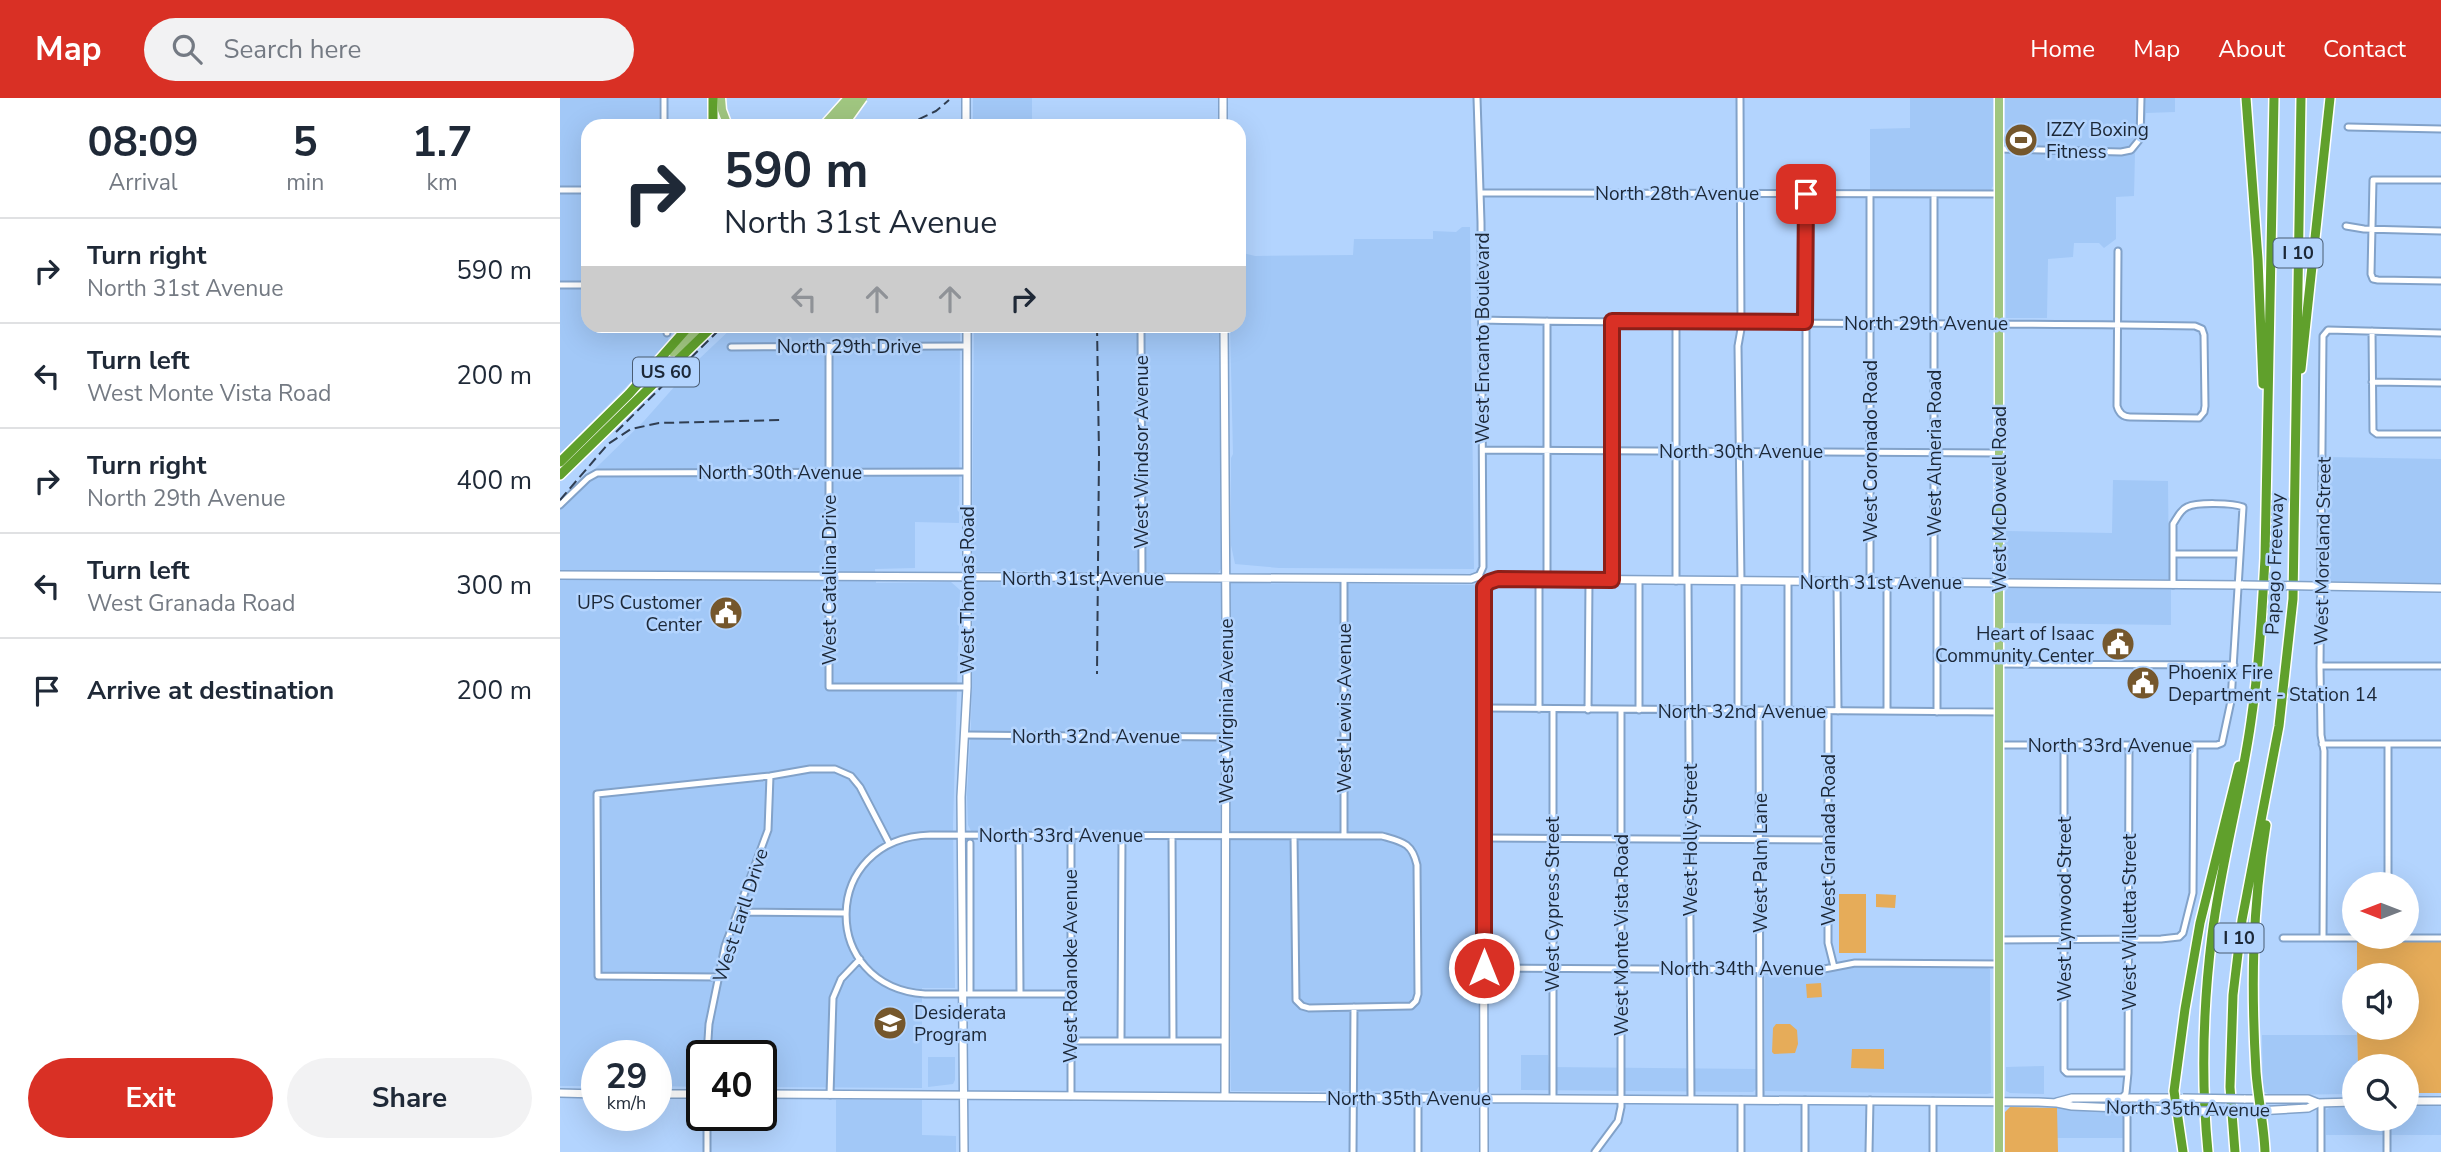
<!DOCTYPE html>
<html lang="en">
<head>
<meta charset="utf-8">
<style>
  body { margin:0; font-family:"Nunito Sans",sans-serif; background:#f2f2f3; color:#1f2937; height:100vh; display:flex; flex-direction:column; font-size:26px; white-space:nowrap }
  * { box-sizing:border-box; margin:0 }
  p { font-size:23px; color:#747a83 }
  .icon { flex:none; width:38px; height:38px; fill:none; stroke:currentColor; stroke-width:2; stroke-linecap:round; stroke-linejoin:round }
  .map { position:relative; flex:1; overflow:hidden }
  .panel { display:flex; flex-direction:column; background:#fff; width:560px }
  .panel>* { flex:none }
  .hud { position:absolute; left:21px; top:21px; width:665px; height:214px; border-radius:21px; box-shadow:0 7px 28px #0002; background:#fff; color:#1f2937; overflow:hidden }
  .needle { width:46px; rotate:270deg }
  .controls { position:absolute; left:1782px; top:774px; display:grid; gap:14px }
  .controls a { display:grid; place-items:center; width:77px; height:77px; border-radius:50%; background:#fff; box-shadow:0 7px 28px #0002; font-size:35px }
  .speed { position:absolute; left:21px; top:942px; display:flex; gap:14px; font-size:35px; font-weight:700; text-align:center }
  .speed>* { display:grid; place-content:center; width:91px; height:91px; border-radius:50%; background:#fff; box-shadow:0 7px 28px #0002; line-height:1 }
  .speed small { font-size:18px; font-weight:400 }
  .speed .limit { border:4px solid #111; border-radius:10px; background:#fff; color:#111 }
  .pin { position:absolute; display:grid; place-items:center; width:60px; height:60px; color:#fff; margin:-30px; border-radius:14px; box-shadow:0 4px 10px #0006 }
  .me { position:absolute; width:77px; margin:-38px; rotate:0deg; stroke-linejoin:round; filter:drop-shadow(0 0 5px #0008) }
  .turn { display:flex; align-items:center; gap:24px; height:147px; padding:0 28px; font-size:32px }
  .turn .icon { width:91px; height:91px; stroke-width:2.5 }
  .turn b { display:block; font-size:49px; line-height:60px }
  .lanes { display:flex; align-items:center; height:66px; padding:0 28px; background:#0003; justify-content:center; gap:35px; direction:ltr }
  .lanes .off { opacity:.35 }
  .eta { display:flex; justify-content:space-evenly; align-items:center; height:119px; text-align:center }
  .eta b { font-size:42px; font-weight:700; line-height:49px }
  .cta { display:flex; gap:14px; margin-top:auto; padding:14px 28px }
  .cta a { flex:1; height:80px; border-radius:42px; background:#d93025; color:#fff; font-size:28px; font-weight:700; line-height:80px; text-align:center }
  .cta a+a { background:#f2f2f3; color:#1f2937 }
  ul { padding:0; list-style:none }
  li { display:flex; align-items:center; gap:21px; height:105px; padding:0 28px; border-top:2px solid #e0e1e3 }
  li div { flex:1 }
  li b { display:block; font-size:26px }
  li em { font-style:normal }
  header { display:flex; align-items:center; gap:42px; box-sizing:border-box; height:98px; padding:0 35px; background:#d93025; color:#fff }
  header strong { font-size:33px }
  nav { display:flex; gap:38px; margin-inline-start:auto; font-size:24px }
  .search { width:490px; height:63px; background:#f2f2f3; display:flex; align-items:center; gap:18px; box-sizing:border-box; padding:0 24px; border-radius:38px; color:#747a83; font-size:26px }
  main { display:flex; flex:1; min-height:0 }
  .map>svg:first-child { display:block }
  .built { fill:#a2c8f7 }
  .green { fill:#e6ac59 }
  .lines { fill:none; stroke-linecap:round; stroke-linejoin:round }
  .street-casing { stroke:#82a2c9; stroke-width:9 }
  .secondary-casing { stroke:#82a2c9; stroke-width:10 }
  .primary-casing { stroke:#fff; stroke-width:11 }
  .highway-casing { stroke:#fff; stroke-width:12 }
  .street { stroke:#fff; stroke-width:5 }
  .secondary { stroke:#fff; stroke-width:7 }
  .primary { stroke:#a0c680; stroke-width:8 }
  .highway { stroke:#60a02c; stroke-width:9 }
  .rail { stroke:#303e52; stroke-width:2; stroke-dasharray:10 5; stroke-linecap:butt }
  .secondary-bridge-casing { stroke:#82a2c9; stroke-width:10; stroke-linecap:butt }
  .primary-bridge-casing { stroke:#fff; stroke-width:11; stroke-linecap:butt }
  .secondary-bridge { stroke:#fff; stroke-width:7 }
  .primary-bridge { stroke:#a0c680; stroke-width:8 }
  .route-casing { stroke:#8d1f18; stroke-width:18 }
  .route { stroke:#d93025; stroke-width:12 }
  .labels { text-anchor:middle; stroke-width:5; stroke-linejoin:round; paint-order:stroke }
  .shield { fill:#b3d4fe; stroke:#495c73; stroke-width:2 }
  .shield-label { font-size:18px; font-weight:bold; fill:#1c2838 }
  .poi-label { font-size:19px; fill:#1c2838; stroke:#b3d4fe; text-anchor:start }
  .street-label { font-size:19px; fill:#1c2838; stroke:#b3d4fe }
</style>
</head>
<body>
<header>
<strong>Map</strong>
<div class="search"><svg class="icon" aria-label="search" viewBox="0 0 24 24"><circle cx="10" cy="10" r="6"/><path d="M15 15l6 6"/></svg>Search here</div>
<nav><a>Home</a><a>Map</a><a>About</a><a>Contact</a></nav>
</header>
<main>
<section class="panel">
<div class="eta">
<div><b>08:09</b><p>Arrival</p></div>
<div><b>5</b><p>min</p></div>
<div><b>1.7</b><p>km</p></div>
</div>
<ul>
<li><svg class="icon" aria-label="right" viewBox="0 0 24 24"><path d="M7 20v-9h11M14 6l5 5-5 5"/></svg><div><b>Turn right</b><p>North 31st Avenue</p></div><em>590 m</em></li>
<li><svg class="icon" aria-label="left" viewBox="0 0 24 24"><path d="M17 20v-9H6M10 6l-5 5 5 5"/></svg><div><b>Turn left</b><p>West Monte Vista Road</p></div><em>200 m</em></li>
<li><svg class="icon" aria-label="right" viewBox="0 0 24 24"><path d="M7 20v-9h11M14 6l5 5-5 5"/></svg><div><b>Turn right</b><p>North 29th Avenue</p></div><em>400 m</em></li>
<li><svg class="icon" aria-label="left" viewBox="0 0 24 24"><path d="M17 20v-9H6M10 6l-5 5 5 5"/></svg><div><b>Turn left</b><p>West Granada Road</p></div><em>300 m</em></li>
<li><svg class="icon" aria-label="arrive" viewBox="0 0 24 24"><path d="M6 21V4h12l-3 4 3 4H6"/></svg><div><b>Arrive at destination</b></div><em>200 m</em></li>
</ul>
<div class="cta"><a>Exit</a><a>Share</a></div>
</section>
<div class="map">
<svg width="1881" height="1054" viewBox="0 0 1881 1054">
  <rect width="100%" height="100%" fill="#b3d4fe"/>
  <path class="built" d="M0,0h99v28h-71v200h78l3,17 -109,111z
    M413,0h59v28h-59z
    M1350,0h83v88l-2,4h-121v-61l40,-1z
    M1445,0h170v14l-29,1 -2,27 -9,13 -1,43 -18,1v42l-12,9 -5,-5h-25l-1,14 -25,2 -1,59h-41z
    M902,129h8l4,342 -195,-1 -44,-4 -4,-19v-87l2,-4 -3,-128h9v-74l16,4 98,-1 1,-16h79v-8l23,1z
    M174,228h226l-1,197 -44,-1v46l-40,1 1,14 75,-1 9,8 -7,234 2,164h-33v100l-161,-1v-32h-59v32l-46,-1v-31h-59v31h-37v-583l84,-82 54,-61z
    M414,228h245l2,243 -3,4 -244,-2 -2,-2v-29z
    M1767,359l114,2v124l-112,-2z
    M1553,382l55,1 1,98 -159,-1 -5,-4v-43l107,2z
    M413,484l248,1 -1,248h-249l-3,-6 -1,-30 4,-70z
    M669,485l250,2 1,500 -4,6h-245z
    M1458,489l153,1v37l-166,-2v-31l3,-4z
    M1293,869h132l5,2 1,124 -4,1 -222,-3v-117l56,-1z
    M1702,937h95l1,31h-4v28l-84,1 -7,-4z
    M961,957h27l1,12 207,2v20l-3,3 -232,-2z
    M368,959h27v23l-2,4 -25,3z
    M1484,968v28l-34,-1 -4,-2v-24z
    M276,1002h86v35l34,1v16h-120z
    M1846,1008h35v29h-115v-25l3,-2 25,-1v11h52z
    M1497,1010l63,3 3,4v23h-66z"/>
  <path class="green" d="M1279,796h27v59h-27z
    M1316,796l20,1 -1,13 -19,-1z
    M1881,843v152h-35v-27h-48l-1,-39h49v-52h-49v-34z
    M1261,885l1,14 -15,1 -1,-14z
    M1216,926h14l7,6 1,14 -3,9 -21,1 -2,-2 1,-24z
    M1292,951h32v20l-33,-1z
    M1450,1009l47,1 1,44h-53v-40z"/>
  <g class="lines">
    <defs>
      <path id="street" d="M917,0l4,124 2,345 -4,9
        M1180,0l1,231 -3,17 3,235
        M104,28v-28
        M1788,29l93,2
        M1439,51l122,3 10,-2 9,-11 1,-41
        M1881,82h-68l-2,94 2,5 5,1 63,1
        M0,92h28
        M921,95l518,1
        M1246,96v388
        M1374,96v382l3,13v123
        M1786,128l18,3 77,2
        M0,187h28
        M922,222c238,5 476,2 713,6l7,3 2,6 1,71 -1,6 -5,6 -69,-1c-7,0 -11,-4 -13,-11l1,-155
        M987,223v259
        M1116,224v259
        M581,228l1,252
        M1812,233l1,100 4,3h64
        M107,235v-7
        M171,249l236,-1
        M269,249v340h138
        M1812,284l69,1
        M923,352l516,3
        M0,407l28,-27 9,-5 370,-1
        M1613,456h66
        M784,481v257
        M979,481v130
        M1052,482v-259
        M1079,483v129
        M1128,483l3,518
        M1178,483v130
        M1228,484v129
        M1277,484l1,129
        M1310,484v-388
        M1327,484v129
        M1439,566l235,1
        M1760,568h121
        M924,610l515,4
        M1028,612l1,-130
        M1199,613l1,389
        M1268,613v232l6,24
        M406,637l260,2
        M1762,646h119
        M1439,647h218l5,-2 9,-42 12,-194c-10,-4 -46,-5 -56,0 -7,3 -10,11 -14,17v61
        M1504,647v325l3,3h61
        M459,737l1,158
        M511,737v261
        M612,738l1,205
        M924,740l344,2
        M1828,786v-140
        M179,814l106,1
        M1723,840h158
        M1763,840l1,-187 -3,-16 -1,-69 3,-330 5,-6 113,3
        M1439,842l162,-1 18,-2 4,-4 10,-40 1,-148
        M924,870l335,2 36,-7 144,1
        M157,879l-119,-1 -1,-182 173,-18 40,-7h25l16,7 9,11 29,56
        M410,895v-150
        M509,896h-144c-107,-7 -105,-156 5,-159l452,1c21,6 30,7 35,29l1,129 -2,7 -5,5 -102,2 -7,-2 -6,-6 -2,-164
        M510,943h155
        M561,943l1,-205
        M147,957l2,-31 16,-78 43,-116 2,-54
        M270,997l3,-97 8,-19 19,-20
        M1562,1000l4,-5 2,-20 1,-328
        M993,1001v-389
        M1373,1003v51
        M1761,1005v49
        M1567,1011v43
        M1827,1020v34
        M147,1054v-37
        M793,1054l1,-145
        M858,1054v-54
        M1035,1054l23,-31 3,-14v-397
        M1181,1054v-52
        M1245,1054v-52
        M1309,1054l1,-52"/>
      <path id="secondary" d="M406,0v28
        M663,0v28
        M664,228l2,298 -1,473
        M0,477l911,4 8,-3
        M1754,488l127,2
        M0,995l37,1
        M96,996h46
        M201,996l1277,8 19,1 15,3 118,5
        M1684,1001h64l10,4 36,-1
        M1846,1003h35
        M1497,1004l15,-4h106
        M1697,1013l51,-3 10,-5
        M404,1054l-3,-355 6,-110v-361
        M924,1054l-1,-559 6,-11 6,-2 44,-1 704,6"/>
      <path id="primary" d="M161,0l1,12 6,16
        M112,254l23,-26
        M118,256l27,-28
        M1439,1054v-1054"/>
      <path id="highway" d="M153,0v28
        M1686,0l12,161 5,125
        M1741,271l29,-271
        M0,364l69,-68 60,-68
        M0,377l153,-149
        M1623,1054l-9,-61 11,-82 15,-86 39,-157
        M1648,1054c-7,-72 -5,-145 4,-217 9,-72 29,-142 39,-214 8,-54 11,-108 14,-163l9,-460
        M1675,1054l-5,-65 3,-92 9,-75 37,-194 14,-127 8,-501
        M1705,1054c-1,-27 -7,-53 -9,-80 -5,-85 -4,-163 10,-247"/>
    </defs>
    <use href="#street" class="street-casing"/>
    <use href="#secondary" class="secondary-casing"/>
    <use href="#primary" class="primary-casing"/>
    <use href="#highway" class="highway-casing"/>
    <use href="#street" class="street"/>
    <use href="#secondary" class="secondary"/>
    <use href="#primary" class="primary"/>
    <use href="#highway" class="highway"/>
    <path class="rail" d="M48,21v7
      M345,28l31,-15 13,-11
      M23,138h5
      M537,228l2,128 -2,220
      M56,334l107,-106
      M0,402l48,-56 23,-15 28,-6 122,-3"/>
    <defs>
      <path id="secondary-bridge" d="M1683,487l71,1
        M1623,1000l61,1
        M1630,1013h64"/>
      <path id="primary-bridge" d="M263,28l25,-28
        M274,28l20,-28
        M283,28l20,-28"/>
    </defs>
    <use href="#secondary-bridge" class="secondary-bridge-casing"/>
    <use href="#primary-bridge" class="primary-bridge-casing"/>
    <use href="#secondary-bridge" class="secondary-bridge"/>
    <use href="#primary-bridge" class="primary-bridge"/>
  </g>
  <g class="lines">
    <defs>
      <path id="route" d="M924,870v-381l5,-5 9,-3 114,1v-259l193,1 1,-128"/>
    </defs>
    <use href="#route" class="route-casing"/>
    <use href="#route" class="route"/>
  </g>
  <defs>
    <symbol id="stadium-disc" viewBox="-11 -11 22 22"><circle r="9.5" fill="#75572c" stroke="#b3d4fe"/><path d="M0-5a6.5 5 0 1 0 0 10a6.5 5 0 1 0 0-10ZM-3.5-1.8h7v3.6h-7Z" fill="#fff"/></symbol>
    <symbol id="civic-disc" viewBox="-11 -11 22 22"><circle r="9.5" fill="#75572c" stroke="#b3d4fe"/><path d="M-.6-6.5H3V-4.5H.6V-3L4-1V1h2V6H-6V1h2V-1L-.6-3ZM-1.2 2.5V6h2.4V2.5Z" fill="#fff"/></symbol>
    <symbol id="school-disc" viewBox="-11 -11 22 22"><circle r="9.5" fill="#75572c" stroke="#b3d4fe"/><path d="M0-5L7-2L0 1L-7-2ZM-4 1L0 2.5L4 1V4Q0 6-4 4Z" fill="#fff"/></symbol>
  </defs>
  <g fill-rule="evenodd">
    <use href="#stadium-disc" x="1442" y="23" width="38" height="38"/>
    <use href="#civic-disc" x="147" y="496" width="38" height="38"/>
    <use href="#civic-disc" x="1539" y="527" width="38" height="38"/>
    <use href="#civic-disc" x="1564" y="566" width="38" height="38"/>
    <use href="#school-disc" x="311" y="906" width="38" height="38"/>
  </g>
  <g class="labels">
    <g class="shield">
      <rect x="1713.5" y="140.5" width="49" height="29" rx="5"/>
      <rect x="73" y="259.5" width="66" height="29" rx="5"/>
      <rect x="1654.5" y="825.5" width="49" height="29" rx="5"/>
    </g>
    <g class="shield-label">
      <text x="1738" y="161">I 10</text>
      <text x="106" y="280">US 60</text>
      <text x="1679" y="846">I 10</text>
    </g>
    <g class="poi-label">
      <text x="1486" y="38">IZZY Boxing<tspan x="1486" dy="22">Fitness</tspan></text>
      <text x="142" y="511" text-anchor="end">UPS Customer<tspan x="142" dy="22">Center</tspan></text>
      <text x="1534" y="542" text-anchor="end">Heart of Isaac<tspan x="1534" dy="22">Community Center</tspan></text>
      <text x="1608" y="581">Phoenix Fire<tspan x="1608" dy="22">Department - Station 14</tspan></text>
      <text x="354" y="921">Desiderata<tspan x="354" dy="22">Program</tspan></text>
    </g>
    <g class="street-label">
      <text x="1117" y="102">North 28th Avenue</text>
      <text x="1366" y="232">North 29th Avenue</text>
      <text transform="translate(922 240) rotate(-90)" y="7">West Encanto Boulevard</text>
      <text x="289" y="255">North 29th Drive</text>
      <text x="1181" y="360">North 30th Avenue</text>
      <text transform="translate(1310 353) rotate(-90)" y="7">West Coronado Road</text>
      <text transform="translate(581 354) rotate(-90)" y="7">West Windsor Avenue</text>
      <text transform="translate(1374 355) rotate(-90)" y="7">West Almeria Road</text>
      <text x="220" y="381">North 30th Avenue</text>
      <text transform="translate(1439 401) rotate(-90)" y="7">West McDowell Road</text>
      <text transform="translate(1762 453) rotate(-89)" y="7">West Moreland Street</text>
      <text transform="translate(1714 466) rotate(-88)" y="7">Papago Freeway</text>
      <text x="523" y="487">North 31st Avenue</text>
      <text transform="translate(269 482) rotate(-90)" y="7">West Catalina Drive</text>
      <text x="1321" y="491">North 31st Avenue</text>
      <text transform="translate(407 492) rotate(-90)" y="7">West Thomas Road</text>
      <text transform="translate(784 610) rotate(-90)" y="7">West Lewis Avenue</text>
      <text transform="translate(666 613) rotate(-90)" y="7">West Virginia Avenue</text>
      <text x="1182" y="620">North 32nd Avenue</text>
      <text x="536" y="645">North 32nd Avenue</text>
      <text x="1550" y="654">North 33rd Avenue</text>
      <text x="501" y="744">North 33rd Avenue</text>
      <text transform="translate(1130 742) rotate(-90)" y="7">West Holly Street</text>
      <text transform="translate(1268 742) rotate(-90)" y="7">West Granada Road</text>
      <text transform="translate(1200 765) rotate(-90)" y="7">West Palm Lane</text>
      <text transform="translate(992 806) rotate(-90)" y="7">West Cypress Street</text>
      <text transform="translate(1504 811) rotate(-90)" y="7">West Lynwood Street</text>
      <text transform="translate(180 817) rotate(-72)" y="7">West Earll Drive</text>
      <text transform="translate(1569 824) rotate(-90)" y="7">West Willetta Street</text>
      <text transform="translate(1061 837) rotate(-90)" y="7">West Monte Vista Road</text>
      <text transform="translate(510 868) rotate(-90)" y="7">West Roanoke Avenue</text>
      <text x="1182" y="877">North 34th Avenue</text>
      <text x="849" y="1007">North 35th Avenue</text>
      <text transform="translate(1628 1010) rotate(1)" y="7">North 35th Avenue</text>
    </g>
  </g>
</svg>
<div class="controls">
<a><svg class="needle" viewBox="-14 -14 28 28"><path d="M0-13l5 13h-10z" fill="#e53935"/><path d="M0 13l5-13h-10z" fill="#747a83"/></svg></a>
<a><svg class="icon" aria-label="sound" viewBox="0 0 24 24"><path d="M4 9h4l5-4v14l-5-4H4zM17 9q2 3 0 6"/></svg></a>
<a><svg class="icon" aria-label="search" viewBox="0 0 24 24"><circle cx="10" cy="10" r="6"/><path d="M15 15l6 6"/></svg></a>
</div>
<div class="speed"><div>29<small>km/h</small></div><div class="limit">40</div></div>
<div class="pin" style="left:1246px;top:96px;background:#d93025"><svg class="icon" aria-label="arrive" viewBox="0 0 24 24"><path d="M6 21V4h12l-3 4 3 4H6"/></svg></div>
<svg class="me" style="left:924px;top:870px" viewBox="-20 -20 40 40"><circle r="17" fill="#d93025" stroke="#fff" stroke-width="3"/><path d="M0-11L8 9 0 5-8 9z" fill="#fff"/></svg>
<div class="hud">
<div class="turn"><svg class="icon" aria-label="right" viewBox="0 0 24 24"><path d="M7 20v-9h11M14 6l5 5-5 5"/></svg><div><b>590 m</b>North 31st Avenue</div></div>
<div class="lanes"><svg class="icon off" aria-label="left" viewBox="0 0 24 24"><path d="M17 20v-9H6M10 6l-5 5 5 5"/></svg><svg class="icon off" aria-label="ahead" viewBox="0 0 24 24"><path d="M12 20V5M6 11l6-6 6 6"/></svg><svg class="icon off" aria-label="ahead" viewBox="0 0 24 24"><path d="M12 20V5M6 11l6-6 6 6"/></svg><svg class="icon" aria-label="right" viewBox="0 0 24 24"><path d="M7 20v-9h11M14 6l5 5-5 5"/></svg></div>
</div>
</div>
</main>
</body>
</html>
